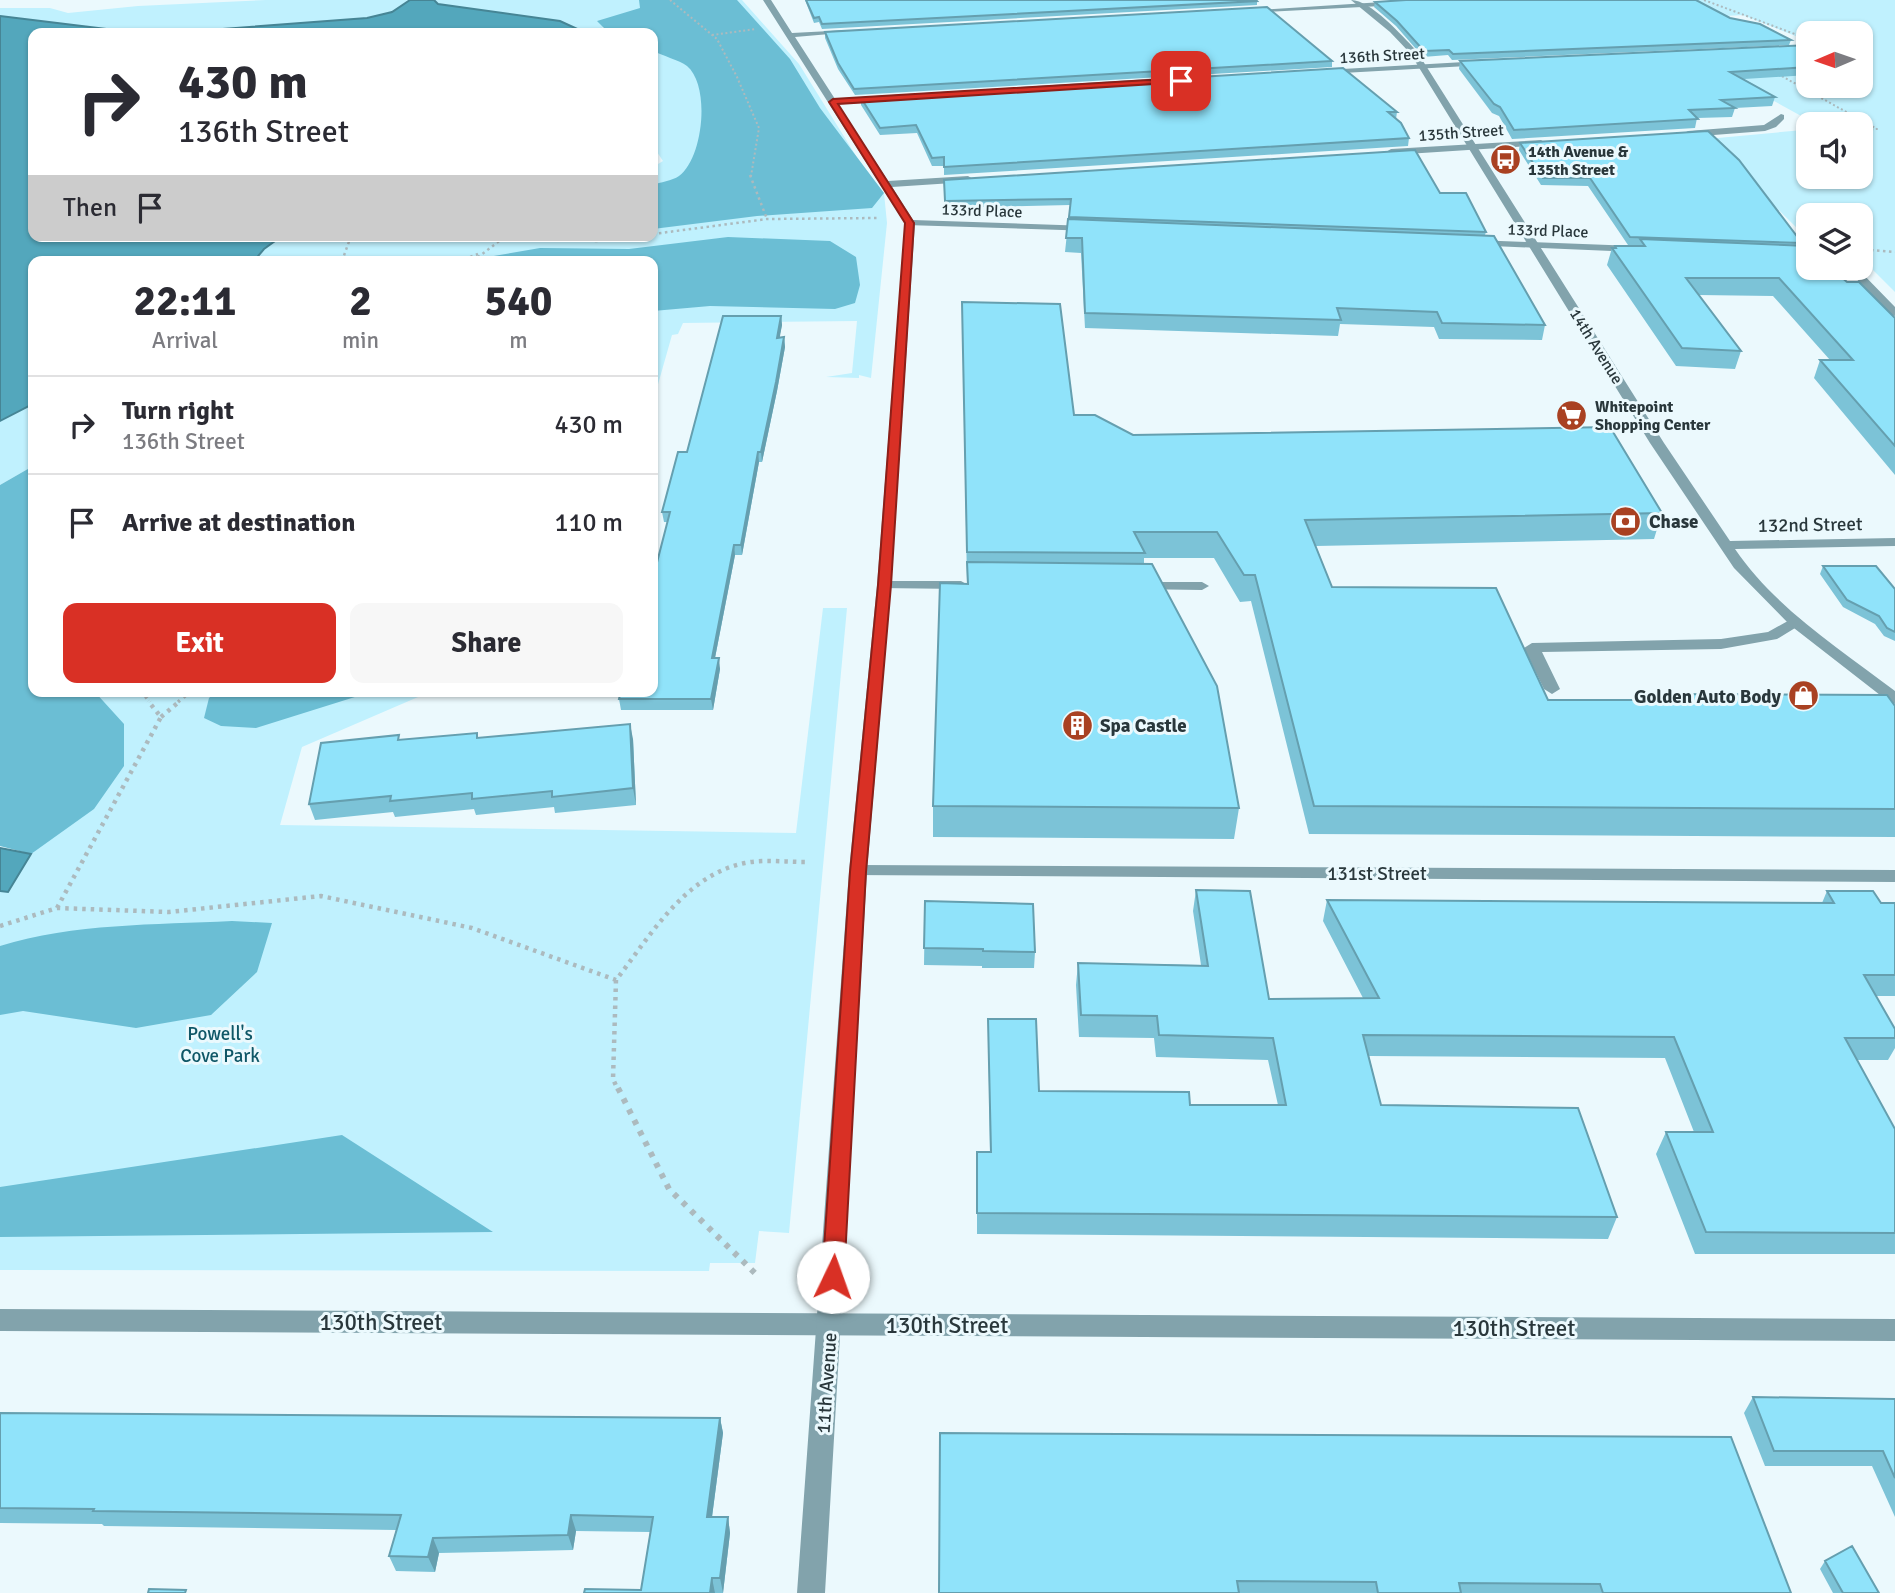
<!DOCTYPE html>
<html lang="en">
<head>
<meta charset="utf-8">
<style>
  body { margin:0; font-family:Signika,sans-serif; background:#f7f7f7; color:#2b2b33; height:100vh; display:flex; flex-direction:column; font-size:26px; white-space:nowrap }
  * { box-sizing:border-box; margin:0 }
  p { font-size:23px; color:#7c7c81 }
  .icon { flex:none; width:38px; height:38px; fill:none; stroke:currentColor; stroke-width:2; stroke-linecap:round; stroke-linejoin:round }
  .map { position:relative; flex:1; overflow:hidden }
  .side { position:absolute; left:28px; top:256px; width:630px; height:441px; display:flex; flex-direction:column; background:#fff; border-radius:14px; box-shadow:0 2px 5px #0004 }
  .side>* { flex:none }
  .top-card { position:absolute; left:28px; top:28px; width:630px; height:214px; border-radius:14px; box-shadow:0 2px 5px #0004; background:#fff; color:#2b2b33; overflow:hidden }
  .needle { width:46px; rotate:268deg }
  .buttons { position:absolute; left:1796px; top:21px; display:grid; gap:14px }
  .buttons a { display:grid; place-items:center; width:77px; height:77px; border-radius:14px; background:#fff; box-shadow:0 2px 5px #0004; font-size:35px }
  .pin { position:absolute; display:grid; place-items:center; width:60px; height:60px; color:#fff; margin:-30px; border-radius:14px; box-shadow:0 4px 10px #0006 }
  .me { position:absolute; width:77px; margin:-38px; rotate:3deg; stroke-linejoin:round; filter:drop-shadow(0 0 5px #0008) }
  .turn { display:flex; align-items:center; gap:24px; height:147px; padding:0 35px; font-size:32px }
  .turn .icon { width:91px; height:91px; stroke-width:2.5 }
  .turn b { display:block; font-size:49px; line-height:60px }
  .then { display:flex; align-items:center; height:66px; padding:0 35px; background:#0003; gap:14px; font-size:26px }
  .eta { display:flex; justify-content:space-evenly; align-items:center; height:119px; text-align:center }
  .eta b { font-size:42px; font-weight:700; line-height:49px }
  .cta { display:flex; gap:14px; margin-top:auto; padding:14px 35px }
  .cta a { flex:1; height:80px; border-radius:14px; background:#d93025; color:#fff; font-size:28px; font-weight:700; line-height:80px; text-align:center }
  .cta a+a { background:#f7f7f7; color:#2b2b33 }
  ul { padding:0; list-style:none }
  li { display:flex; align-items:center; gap:21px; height:98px; padding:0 35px; border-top:2px solid #e1e1e2 }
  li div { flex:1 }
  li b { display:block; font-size:26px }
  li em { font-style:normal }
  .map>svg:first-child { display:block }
  .green { fill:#c0f1fe; fill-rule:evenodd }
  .forest { fill:#6bbed4 }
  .water { fill:#53a7bc; stroke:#468595; stroke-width:2 }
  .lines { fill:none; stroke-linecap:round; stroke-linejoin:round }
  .path-far4 { stroke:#acbabe; stroke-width:2; stroke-dasharray:2 2.5; stroke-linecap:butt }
  .path-far3 { stroke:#acbabe; stroke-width:2.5; stroke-dasharray:2.5 3.5; stroke-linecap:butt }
  .path-far2 { stroke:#acbabe; stroke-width:3.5; stroke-dasharray:2.5 4.5; stroke-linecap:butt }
  .path-far1 { stroke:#acbabe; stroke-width:4.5; stroke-dasharray:3.5 5; stroke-linecap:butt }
  .path { stroke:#acbabe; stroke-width:6; stroke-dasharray:5 7; stroke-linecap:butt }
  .service { fill:#82a3ac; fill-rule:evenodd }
  .minor { fill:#82a3ac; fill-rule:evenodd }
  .tertiary { fill:#82a3ac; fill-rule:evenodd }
  .wall { fill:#7cc3d7 }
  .shaded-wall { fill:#659faf }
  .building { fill:#90e3fa; stroke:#659faf; stroke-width:2 }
  .route { fill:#d93025; stroke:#8d1f18; stroke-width:2 }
  .labels { text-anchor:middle; stroke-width:6; stroke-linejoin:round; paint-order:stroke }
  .far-street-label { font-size:16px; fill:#29373b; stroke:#ebf9fd }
  .far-poi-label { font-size:16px; font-weight:bold; fill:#29373b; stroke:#ebf9fd; text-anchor:start }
  .poi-label { font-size:19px; font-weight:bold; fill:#29373b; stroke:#ebf9fd; text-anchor:start }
  .street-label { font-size:19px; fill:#29373b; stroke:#ebf9fd }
  .park-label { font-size:19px; fill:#0f5767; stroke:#ebf9fd }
  .near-street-label { font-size:23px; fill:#29373b; stroke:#ebf9fd }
</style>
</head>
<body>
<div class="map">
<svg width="1895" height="1593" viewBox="0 0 1895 1593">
  <rect width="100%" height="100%" fill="#ebf9fd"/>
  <path class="green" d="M266,0h144l-18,12 -25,6 -198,15h-30l-139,-17v-8h50l18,5 70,-7z
    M434,0h308l57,64 82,132 3,-3 3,30 -16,155 -12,-3v3l-33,-1 26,-4 5,-52 -174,2 -5,11 -6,1 -19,67v-141h-399l10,-12 18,-13h371v-69l10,-6 -10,-15v-113l-51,-6 7,6h-23l-26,-12 -122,-17z
    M1687,0h208v292l-35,-35v-42h-52v24l-101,-100 96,-9v-13l-85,-47 90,-12v28h52v-53h-52v8l-65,-26 -18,1zM1808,124h52v53h-52z
    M33,404v62l-33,19v-64z
    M33,517v174h399l-130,56 -22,78 516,8 27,-225h24l-58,625 -30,-2 -4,32h-45l-1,8 -709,-1v-379h4l22,-38 -26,-7 27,7 -27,-26z"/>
  <path class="forest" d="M639,0h98l53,59 30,49 64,85 -12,15 -115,8 -104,13v-44c7,-3 19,-4 26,-9 24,-17 32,-90 8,-110 -8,-6 -24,-10 -34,-15v-18h-44l-12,-12 43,-13z
    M728,237l102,4 26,16 4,28 -5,18 -20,6 -125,-3 -57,5v-50h-169l4,-4 52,-9 89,1z
    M33,466v225h61l30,33v42l-30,43 -63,45 -31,-8v-361z
    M217,691h157l-118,37 -35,-2 -17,-8 5,-20z
    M232,921l40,2 -15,49 -46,43 -75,13 -113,-17 -23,4v-69c74,-23 155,-21 232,-25z
    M342,1135l151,97 -493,5v-50z"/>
  <path class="water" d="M410,0h24l4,4 122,17 26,12h-417l198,-15 25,-6z
    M0,16l139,17h-106v203h249l-18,13 -10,12h-221v143l-33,17z
    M0,848l31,6 -23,38 -8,-1z"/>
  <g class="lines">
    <path class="path-far4" d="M670,0l47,39 20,38 22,51 -8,48
      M1704,0l104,39
      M1806,23l13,10
      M712,35l44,-6
      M1778,74l99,55 -17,1"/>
    <path class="path-far3" d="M750,175l17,44
      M653,234l114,-15 110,-1
      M493,236l104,5 38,-5
      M1871,250l24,2
      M342,261l9,-25
      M459,261l19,-7
      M473,261l29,-22"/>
    <path class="path-far2" d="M141,691l9,11
      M178,702l13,-11"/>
    <path class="path-far1" d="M161,717l19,-16
      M57,908l104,-191 -13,-16
      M0,926l57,-18 112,4 152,-16 151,32 144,52c35,-45 69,-105 129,-117 20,-4 40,-1 60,-1
      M616,980l-3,99 5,11"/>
    <path class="path" d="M618,1088l51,101 90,88"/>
    <path class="service" d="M1795,617l5,2 3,3 -3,3 -23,14 -56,10 -179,3 18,37 -8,5 -8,-5 -20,-41 8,-5 189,-4 47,-7z"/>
    <path class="minor" d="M763,0h8l21,33 57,-3 4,2 -58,5 40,62 50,-3 4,3 -4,3 -47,2 50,77 80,-5 5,3 -5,3 -76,5 21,33 176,6 5,3 -1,2 -187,-6z
      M1398,1l3,4 -153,8 -4,-2z
      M1482,61l3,4 -160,9 -4,-2 4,-2z
      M1781,114l3,1v4l-8,8 -11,4 -77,6 -5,-3 5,-3 76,-6z
      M1541,140l5,3 -2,2 -153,10 -5,-3 5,-3z
      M1474,240l161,6 5,3 -5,3 -165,-7v-4z
      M1846,268h11l38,39v9l-4,-1z
      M884,581h77l7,4 -7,4 -82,-1 -2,-3z
      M1140,582h62l7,4 -7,4 -67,-1 -2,-3 2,-3z
      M858,865l1037,5v12l-1044,-7 -2,-4 2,-4z
      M0,1309l1895,10v22l-1895,-10z"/>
    <path class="tertiary" d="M1351,0c20,0 51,36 65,50l248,393 66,98 165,-3v8l-160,3c40,59 105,100 160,142v13l-6,-2 -99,-77 -56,-57 -84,-125 -240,-390 -20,-21z
      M910,220l5,3 -24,362 -24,286 -42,722h-28l52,-722 28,-286 28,-362z"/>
  </g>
  <path class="wall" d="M805,0h451l1,1v4l-435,24 -3,-7 -5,1z
    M1375,2l355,16 61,22 -2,5 -337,15 -4,-5 -25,2 -27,-31 -22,-19z
    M825,32l507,29v6l-477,28 -17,-26 -13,-31z
    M1808,45v30l-64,4 31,18 -3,9 -37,2 -3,9 -35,1 -2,10 -183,11 -13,-23 -7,-3 -33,-44 1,-8z
    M861,98l536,14 -1,7 13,19 -1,8 -464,29v-9h-12l-15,-33 -37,2 -19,-30z
    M1520,143l282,100 -1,2 7,23 39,14 48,36v157l-81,-97 6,-18h10l-57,-64 -74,-1 42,56 -6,18 -59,-3 -69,-101 5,-17h2l1,-2h23v-1h-10l-40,-59 -47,-1 -22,-35z
    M944,180l496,13 46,39 -1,3 60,90 -3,15 -103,-1 -5,-12 -94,-3 -2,12 -253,-8 -4,-75 -16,-1 5,-47 -125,3z
    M962,302l112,113 59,20 529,78 -8,26 -338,7 16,41 216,113h115l2,-6 230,12v131l-586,-3 -58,-233 -11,1 -26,-44h-70v6l95,244 -5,31 -301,-2v-31l34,-222z
    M781,316l1,9 -3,13 5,-1 1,10 -8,44 -15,71h-3l-17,93h-7l-20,103 5,11 -7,41h-92l-2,-11 34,-8 14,-169h-3l-2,-10 25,-60z
    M1823,566l72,23v52l-11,-5 -9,-12 -32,-17 -23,-33z
    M478,738l155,1 3,66 -81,8 -1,-6 -78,8 -2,-6 -79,8 -2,-5 -78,8 -6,-16 92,-64z
    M1196,890l73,109 94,-1 -40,-77 4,-21 495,3 5,-12 54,12h14v93h-19l19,33v19l-7,12h-31l38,69v125h-200l-39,-100 10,-22h28l-29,-74 -296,-2 12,49 236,112 -9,22 -631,-5v-82h13l-2,-133 51,72 151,14h88l-10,-45 -112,-3 -2,-19 -75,-1 -3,-52 2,-22 123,2 -8,-54z
    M925,901l110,51 -1,16h-52v-2l-58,-1z
    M1753,1397l142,2v118l-23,-51h-107l-21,-53z
    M0,1413l720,5 3,15 -11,84h16l2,16 -7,60h-139l57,-3 9,-58 -74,-1 -3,19 -134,3 -4,19 -39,-1 -7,-15 7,-26 -292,-4 -2,-2 -102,-1z
    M940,1433l851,160h-852z
    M1825,1561l54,32h-46l-13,-24z"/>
  <path class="shaded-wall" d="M781,316l1,9 -4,22 -1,-9z
    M784,337l1,10 -8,44 -15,71 -1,-10z
    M758,452l1,10 -17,93 -1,-10z
    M734,545l1,10 -22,113 -1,-10z
    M719,658l1,11 -7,41 -2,-11z
    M630,724l3,15 3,66 -3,-17z
    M720,1418l3,15 -13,99 -3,-15z
    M571,1515l5,16 -3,19 -5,-15z
    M728,1517l2,16 -7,60 -3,-15z
    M433,1538l6,15 -4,19 -7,-15z
    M712,1578l3,15h-5z"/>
  <path class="building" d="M806,0h450l1,1 -435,23 -3,-7 -5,1z
    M1406,0h290l34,18 30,6 31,16 -338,14 -4,-4 -25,1 -27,-30 -22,-19z
    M1267,7l65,54 -478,28 -16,-26 -13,-31z
    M1808,45v22l-78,5 45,25 -54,3 14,8 -46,2 9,9 -184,11 -14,-23 -6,-3 -34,-43z
    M1343,68l54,44h-9l13,11 8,15 -465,29v-10l-12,1 -16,-33 -36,3 -19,-30z
    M1708,131l31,29 63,83 -172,-6 -40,-59h-47l-23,-35z
    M1415,150l25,43h26l20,39 -417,-15 2,-18 -126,2 -1,-21z
    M1068,219l426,17 51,89 -103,-2 -5,-11 -100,-4 4,12 -256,-7 -3,-75h-16z
    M1640,239l168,7v22h23l16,14h12l36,36v128l-75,-86h33l-74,-82h-93l55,73 -59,-3 -70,-100h4l-1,-2h30z
    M962,302l98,2 14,111h21l38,20 477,-8 52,86 -357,7 27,67 164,1 52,112h121l-4,-6 222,1 8,11v103l-581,-3 -59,-231h-11l-27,-43h-83l11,21 -178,-1z
    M723,316h58l-4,22 7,-1 -8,45 -15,70h-3l-17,93h-7l-22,113h7l-8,41h-92l2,-8h32v-113l17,-66h-8l16,-60h9z
    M967,562l185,2 65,122 22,122 -306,-2 7,-223 28,1z
    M1823,566h53l19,23v43l-8,-4 -8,-12 -32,-16z
    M630,724l3,64 -81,9v-6l-80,8v-6l-82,8 1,-5 -82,8 12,-61 78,-8 -1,5 79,-7v5z
    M1196,890l54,1 19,108 110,-1 -52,-98 507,3 -7,-12h46l8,12h14v72h-31l31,54v9h-50l50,91v104l-189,-1 -40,-100h47l-39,-95 -311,-2 18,70 197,3 39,109 -640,-4v-61h14l-3,-133h48l3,72 150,1 1,13h96l-13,-67 -114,-3 -2,-19 -76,-1 -3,-52 130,3z
    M925,901l108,3 2,48 -52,-1v-2l-59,-1z
    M1753,1397l142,2v79l-12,-27h-109z
    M0,1413l720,5 -13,99h21l-8,61h-8l-2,15h-126l1,-4 56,1 12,-73 -82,-2 -3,20 -135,3 -5,19 -39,-1 12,-41 -308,-4 1,-2 -94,-1z
    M940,1433l791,4 60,156h-188l-3,-9 -141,-1 2,10h-83l-2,-11 -139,-1 2,12h-300z
    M1852,1546l27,47h-36l-18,-32z
    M149,1589l37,1 -1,3h-37z"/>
  <path class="route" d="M1181,78l3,4 -346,22 76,119 -23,362 -25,287 -22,405 -4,7 -7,2 -8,-2 -3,-7 28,-405 28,-287 27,-362 -76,-121 4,-3z"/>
  <defs>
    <symbol id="bus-disc" viewBox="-11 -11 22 22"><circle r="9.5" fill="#a94122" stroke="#ebf9fd"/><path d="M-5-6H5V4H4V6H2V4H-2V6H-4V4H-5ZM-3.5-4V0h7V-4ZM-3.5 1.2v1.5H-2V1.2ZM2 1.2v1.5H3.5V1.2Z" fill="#fff"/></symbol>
    <symbol id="supermarket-disc" viewBox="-11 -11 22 22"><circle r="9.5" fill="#a94122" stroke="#ebf9fd"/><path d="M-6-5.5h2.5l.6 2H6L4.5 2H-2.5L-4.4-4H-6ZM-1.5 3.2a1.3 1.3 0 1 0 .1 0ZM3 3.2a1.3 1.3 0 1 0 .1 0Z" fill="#fff"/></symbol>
    <symbol id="bank-disc" viewBox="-11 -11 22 22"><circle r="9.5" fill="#a94122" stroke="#ebf9fd"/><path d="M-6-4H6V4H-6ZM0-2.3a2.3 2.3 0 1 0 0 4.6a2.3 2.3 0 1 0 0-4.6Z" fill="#fff"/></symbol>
    <symbol id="shop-disc" viewBox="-11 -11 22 22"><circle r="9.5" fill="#a94122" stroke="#ebf9fd"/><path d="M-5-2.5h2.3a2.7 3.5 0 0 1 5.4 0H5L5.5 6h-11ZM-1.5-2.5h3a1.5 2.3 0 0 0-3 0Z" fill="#fff"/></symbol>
    <symbol id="building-disc" viewBox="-11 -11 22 22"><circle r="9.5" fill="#a94122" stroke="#ebf9fd"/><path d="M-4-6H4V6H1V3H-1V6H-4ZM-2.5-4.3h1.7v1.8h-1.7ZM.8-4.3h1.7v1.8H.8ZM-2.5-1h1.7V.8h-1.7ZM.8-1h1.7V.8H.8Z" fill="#fff"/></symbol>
  </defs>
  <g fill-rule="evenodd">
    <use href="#bus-disc" x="1488" y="142" width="35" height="35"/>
    <use href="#supermarket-disc" x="1554" y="398" width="35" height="35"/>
    <use href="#bank-disc" x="1608" y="504" width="35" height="35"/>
    <use href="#shop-disc" x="1786" y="678" width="35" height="35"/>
    <use href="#building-disc" x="1060" y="708" width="35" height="35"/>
  </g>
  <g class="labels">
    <g class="far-street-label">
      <text transform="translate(1382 55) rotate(-3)" y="6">136th Street</text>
      <text transform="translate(1461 132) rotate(-4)" y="6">135th Street</text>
      <text transform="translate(982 210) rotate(2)" y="6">133rd Place</text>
      <text transform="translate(1548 230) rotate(2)" y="6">133rd Place</text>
      <text transform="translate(1597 346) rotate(58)" y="6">14th Avenue</text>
    </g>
    <g class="far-poi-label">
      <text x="1528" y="157">14th Avenue &amp;<tspan x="1528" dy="18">135th Street</tspan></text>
      <text x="1595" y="412">Whitepoint<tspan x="1595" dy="18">Shopping Center</tspan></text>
    </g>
    <g class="poi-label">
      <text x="1649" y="528">Chase</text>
      <text x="1781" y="703" text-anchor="end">Golden Auto Body</text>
      <text x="1100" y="732">Spa Castle</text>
    </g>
    <g class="street-label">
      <text transform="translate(1810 524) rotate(-1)" y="7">132nd Street</text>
      <text x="1377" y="880">131st Street</text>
      <text transform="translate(826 1383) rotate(-86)" y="7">11th Avenue</text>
    </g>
    <g class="park-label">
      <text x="220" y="1040">Powell's<tspan x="220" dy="22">Cove Park</tspan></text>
    </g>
    <g class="near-street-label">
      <text x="381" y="1330">130th Street</text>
      <text x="947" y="1333">130th Street</text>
      <text x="1514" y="1336">130th Street</text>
    </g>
  </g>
</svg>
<div class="buttons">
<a><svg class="needle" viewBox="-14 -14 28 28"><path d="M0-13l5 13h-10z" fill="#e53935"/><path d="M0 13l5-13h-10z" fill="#7c7c81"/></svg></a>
<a><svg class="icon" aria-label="sound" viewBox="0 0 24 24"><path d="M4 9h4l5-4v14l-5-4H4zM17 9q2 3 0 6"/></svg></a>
<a><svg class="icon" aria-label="layers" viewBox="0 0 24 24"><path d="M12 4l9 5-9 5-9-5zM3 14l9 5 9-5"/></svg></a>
</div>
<div class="pin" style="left:1181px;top:81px;background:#d93025"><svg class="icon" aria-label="arrive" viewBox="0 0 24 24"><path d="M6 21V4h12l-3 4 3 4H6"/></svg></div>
<svg class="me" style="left:833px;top:1277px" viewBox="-20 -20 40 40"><circle r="19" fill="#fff"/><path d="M0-13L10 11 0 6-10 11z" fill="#d93025"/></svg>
<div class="top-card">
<div class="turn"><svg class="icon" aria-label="right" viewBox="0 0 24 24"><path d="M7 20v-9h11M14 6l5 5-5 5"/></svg><div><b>430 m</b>136th Street</div></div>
<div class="then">Then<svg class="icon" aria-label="arrive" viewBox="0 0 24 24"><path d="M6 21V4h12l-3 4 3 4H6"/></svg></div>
</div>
<section class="side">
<div class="eta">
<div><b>22:11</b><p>Arrival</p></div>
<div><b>2</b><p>min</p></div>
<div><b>540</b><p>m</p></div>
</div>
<ul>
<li><svg class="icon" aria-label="right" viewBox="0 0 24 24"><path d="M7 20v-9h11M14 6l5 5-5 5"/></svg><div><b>Turn right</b><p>136th Street</p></div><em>430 m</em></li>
<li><svg class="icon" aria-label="arrive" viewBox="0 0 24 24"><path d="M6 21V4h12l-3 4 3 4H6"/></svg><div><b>Arrive at destination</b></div><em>110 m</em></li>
</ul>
<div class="cta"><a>Exit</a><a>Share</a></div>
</section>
</div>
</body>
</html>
